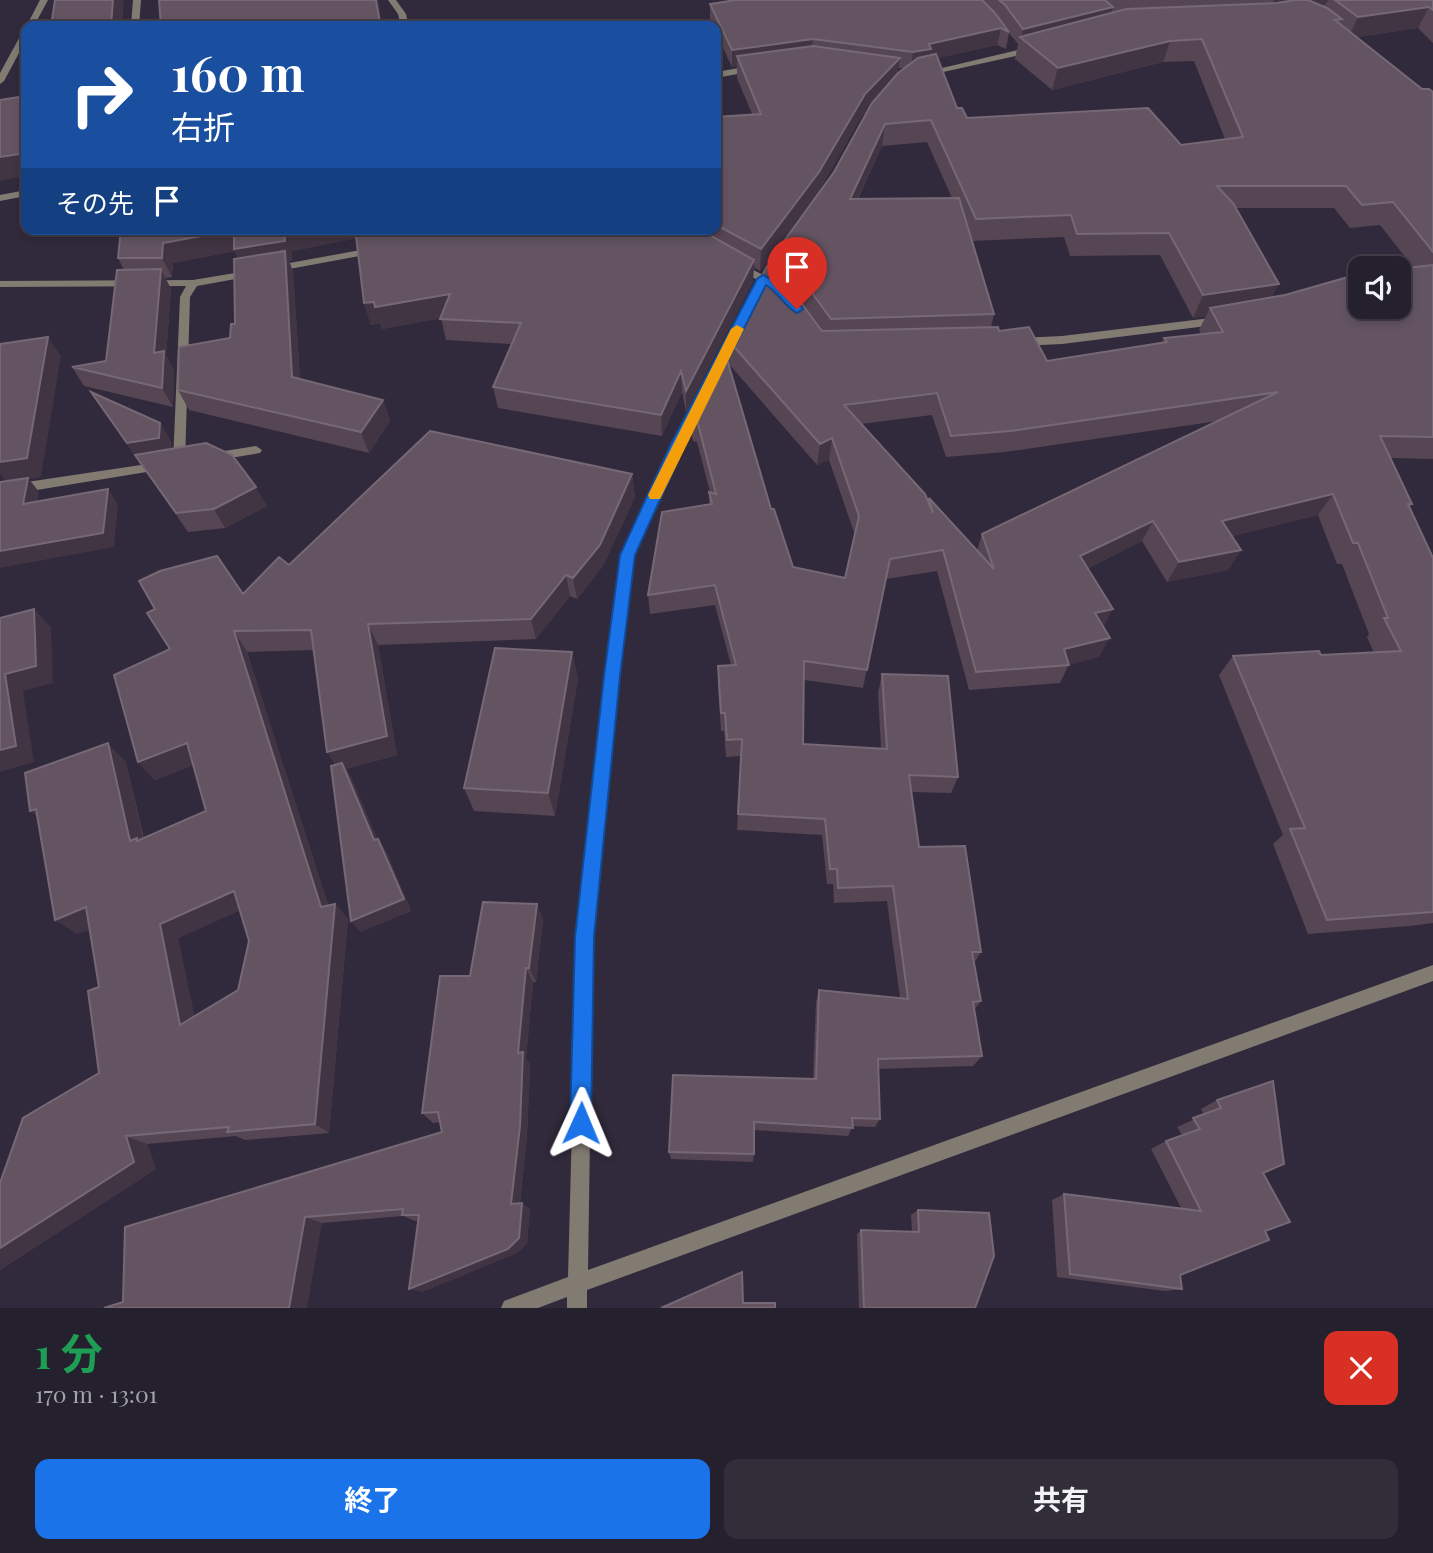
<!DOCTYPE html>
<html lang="ja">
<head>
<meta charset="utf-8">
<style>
  body { margin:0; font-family:"Playfair Display","Noto Sans JP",serif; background:#312d39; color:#f1f3f6; height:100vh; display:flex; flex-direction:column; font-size:26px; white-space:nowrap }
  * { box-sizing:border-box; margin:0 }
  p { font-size:23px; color:#a3a3aa }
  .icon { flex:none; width:38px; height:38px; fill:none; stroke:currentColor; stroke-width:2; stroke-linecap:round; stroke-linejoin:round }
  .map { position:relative; height:1308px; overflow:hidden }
  .details { display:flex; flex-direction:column; background:#25202d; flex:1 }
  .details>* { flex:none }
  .banner { position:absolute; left:21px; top:21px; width:700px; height:214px; border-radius:14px; box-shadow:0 4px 10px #0003,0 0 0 2px #423e49; background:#1a4fa0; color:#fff; overflow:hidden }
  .tools { position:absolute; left:1348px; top:256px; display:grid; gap:14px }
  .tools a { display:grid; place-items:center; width:63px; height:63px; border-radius:14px; background:#25202d; box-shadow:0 4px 10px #0003,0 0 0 2px #423e49; font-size:35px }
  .pin { position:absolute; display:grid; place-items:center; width:60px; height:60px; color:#fff; margin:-72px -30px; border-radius:50% 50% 50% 0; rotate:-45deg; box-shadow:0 0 7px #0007 }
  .pin .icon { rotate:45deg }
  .me { position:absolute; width:77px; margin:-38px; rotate:1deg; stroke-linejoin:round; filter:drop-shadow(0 0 5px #0008) }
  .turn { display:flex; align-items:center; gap:24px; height:147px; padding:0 35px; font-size:32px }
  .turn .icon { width:91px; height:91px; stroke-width:2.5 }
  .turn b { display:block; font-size:49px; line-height:60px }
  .then { display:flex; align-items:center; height:66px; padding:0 35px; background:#0003; gap:14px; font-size:26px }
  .round { display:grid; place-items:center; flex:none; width:74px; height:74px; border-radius:14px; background:#312d39 }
  .head { display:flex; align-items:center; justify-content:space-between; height:119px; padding:0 35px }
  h1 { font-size:42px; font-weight:700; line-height:52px; color:#1e9e55 }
  .action { display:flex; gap:14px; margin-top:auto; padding:14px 35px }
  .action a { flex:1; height:80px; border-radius:14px; background:#1a73e8; color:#fff; font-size:28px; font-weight:700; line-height:80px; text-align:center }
  .action a+a { background:#312d39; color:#f1f3f6 }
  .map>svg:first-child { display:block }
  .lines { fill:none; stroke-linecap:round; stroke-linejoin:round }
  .street { fill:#827b72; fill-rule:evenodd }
  .wall { fill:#564552; fill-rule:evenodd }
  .shaded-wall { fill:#413443 }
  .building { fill:#645462; stroke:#766875; stroke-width:2; fill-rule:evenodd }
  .route { fill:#1a73e8; stroke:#114b97; stroke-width:2 }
  .slow { fill:#f59e0b }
</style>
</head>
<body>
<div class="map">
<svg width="1433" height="1308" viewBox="0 0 1433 1308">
  <rect width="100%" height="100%" fill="#312a3c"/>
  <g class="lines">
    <path class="street" d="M40,0h8l-14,26 -8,1z
      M133,0h8l-2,26h-8z
      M388,0h8l10,14 3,12h-8l-3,-12z
      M23,31h3v9l-22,41 -4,3v-11z
      M1035,46l4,3 -1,2 -113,25 -4,-3z
      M756,65l3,1v4l-43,8v-6z
      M26,190v6l-26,5v-6z
      M377,247l5,3 -1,2 -108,20 -5,-3 5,-3z
      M738,262l44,23 1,2 -5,3 -4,-1 -40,-22 -1,-2z
      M253,270l5,3 -1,2 -60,11 -7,11 -5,166 -6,4 -6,-4 7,-166 6,-11 -186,1v-6l193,-1z
      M1219,317l5,4 -1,3 -161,20 -42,2 -6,-4 6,-4 42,-2z
      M699,400l6,4 -70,151 -16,121 -26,261 -5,333 845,-305v16l-846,309v18h-20v-11l-29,11h-37l3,-7 64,-24 9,-340 28,-261 16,-121 72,-151z
      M256,446l6,4 -2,3 -48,8 -6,-4 6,-4z
      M161,462l4,1 2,3 -2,3 -165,27v-10z"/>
  </g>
  <path class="wall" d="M736,0h697v43l-15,-15 -61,9 65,52 11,3v367l-42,-1 21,46 -3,4 24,50v365l-23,3 -102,8 -35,-90 10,-9 -64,-160 14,-19 88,-1 53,-2 -7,-16 2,-3 -27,-70h-5l-19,-49 -86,21 9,14 -13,20 -61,12 -25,-41 -54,27 16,59 -5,30 -30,7 -9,19 -91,7 -32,-119 -51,8 -23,109 -59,-8 -1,64 78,4 -3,-55 4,-19 76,103 -7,16 -40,-1 8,55 62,105 -7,11 7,38 -7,9 8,46 -9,10 -95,3 2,50 -5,8 -22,-1 -5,10 -94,-6v24l-1,8 -82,-3 -2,-7 144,-73 3,-77 3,-12 81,8 -13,-97 -53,2 -1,-19h-6l-5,-49 -85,-5 4,-74 -15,1 -2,-26h-3l-3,-46v-19l13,-1 -16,-60 -65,9 -2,-19 61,-91v-12h1l-13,-50 -4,-1 -1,-5 -1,-22 80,95 22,58 52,11 10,-43 -26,-75 -12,5 -89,-102 1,-22 44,-72 1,-14 60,-83 36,-64 -8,8 -45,78 -57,77 -6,-4 -1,14 -67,131 -4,-20 -20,44 -164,-28 -5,-21 19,-43 -66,-4 -5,-22 -59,11 -2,-6 -9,2 -7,-22 -7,-65 -65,13v9l-3,1 4,11 7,107 83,21 7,21 -21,32 -180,-43 -11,-20 52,-52 5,-14 3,-65 -3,-8 -62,12 -1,14 -7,1 6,11 -5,66 8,15 -1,37 -89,-21 -12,-19 34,-6 18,-91 -6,-12 3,-29h595v-112l36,-3 -15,-36v-12l-5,1 -16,-34v-7h-3l-3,-5v-17zM1009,33l9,11 -3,15 37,31 111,-28 31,-1 31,78 -44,6 -214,-27 -10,-10 -19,-50 59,-13 9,4zM898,68h6l-6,5zM927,142l25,56 -94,1 24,-53zM1236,208h98l16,20 30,-3 33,42 -142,31 8,-14zM1064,237l6,19 90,-1 33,63 13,-2 -7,14 2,4 -37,4 -2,4 -115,19 -48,-30 -8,-4 3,-13 -22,-73zM932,415l14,42 59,-5 213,-31 -236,113 -5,17 -48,-53 -1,3 -67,-77z
    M91,392l69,31 11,19v7l96,57 -42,22 -37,4z
    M632,474l3,23 -32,69 -26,33 -7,-3 -34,43 -158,6 19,110 -51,14 5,8 26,62 9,12 25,60 -51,21 -25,-167 -21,-115 -67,2 81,253 7,-1 13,15 -19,214 -84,7 -9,-4 -89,8 9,25 -156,101v-87l99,-110v-86l-9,-58 -13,5 49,-172 18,76 62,-27 -13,-46 -38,15 -17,-18 32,-113 73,-55 46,-29zM240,910l9,31 -11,49 -44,26 -16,-78z
    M572,652l6,26 -23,138 -81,-5 -10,-23z
    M543,919l-7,63h-3l-7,76 4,6 -3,71 -7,68 10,6 -3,34 -10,10 -95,39 -4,-71h-3l-12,-5 -81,7 -199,79 319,-170 -2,-10 -7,1 -11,-10 48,-137z
    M1217,1100l46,73 2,58 -85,44 2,14 -17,2 -108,-14 -5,-77 12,-6 117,14 -30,-59 15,-8 16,-6 -5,-8 27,-12 -3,-6z
    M918,1210l57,98h-116l-2,-74 4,-4 51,2 -1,-17z"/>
  <path class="shaded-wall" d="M113,0h11l-2,26h-11z
    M376,0h2l4,26h-29z
    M1274,0h24l-30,15z
    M1312,0h16l-2,4 -19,7z
    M1113,7l-5,17 -87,14 2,-9z
    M1429,7l-11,21 -70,10 10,-21z
    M1001,28l-4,17 -68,15 -18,9 2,-17 16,-8z
    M813,39l-2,16 -74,1v10l-5,1v-17z
    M1170,41l-7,21 -111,28 6,-22z
    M900,58l-3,21 -35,37 -45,78 -57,77 1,-22 104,-155z
    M885,124l-3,22 -35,75 3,-22z
    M26,153v23l-26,5v-24z
    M293,229h156l-90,9 -67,13v9l-3,1 4,11 8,125 -66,-146 -62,12 -1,14 -10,-19 1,-15 71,-13 50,1z
    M754,260l-1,21 -67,131v-21z
    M161,269l10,20 -5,66 8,15 -1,37 -11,-19 -8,-35z
    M1279,284l-12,22 -57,2 -4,8 -13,2 10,-23z
    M450,294l5,22 -73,13 -2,-6 -9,2 -7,-22z
    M48,337l13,19 -20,121 -12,2 10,13 -4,26 -35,-44v-20z
    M681,371l1,21 -20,44 -1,-21z
    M383,400l7,21 -21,32 -8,-21z
    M160,423l11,19 -1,15 -31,5 -12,-19z
    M832,438l-3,22 -12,5 3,-21z
    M632,474l3,23 -32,69 -26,33 -4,-21z
    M256,487l11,19 -42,22 -11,-19z
    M108,489l10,15 -4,43 -114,21v-17z
    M1333,494l-15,21 -108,26 12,-20z
    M1153,521l-11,20 -71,35 9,-20z
    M1241,550l-13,20 -61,12 12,-20z
    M566,575l4,21 -34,43 -5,-20z
    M34,609l17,18 2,56 -30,8 11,71 -34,10v-22l5,-76z
    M1113,609l-10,19 -8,-15z
    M368,624l10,21 19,110 -51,14 5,8 31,75 -8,-12 -35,-69 -12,-19z
    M234,631l13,21 87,270 1,-18 13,15 -19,214 -14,-9 6,-217z
    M1110,638l-11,19 -30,8 -5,-16z
    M572,652l6,26 -23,138 -7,-23z
    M108,743l18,19 19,84 -15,-5z
    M187,743l16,18 -48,19 -17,-18z
    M36,809l15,20 -21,-18z
    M378,839l8,12 25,60 -51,21 -9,-11z
    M234,891l16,15 -72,32 21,98 -19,-11 -20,-101z
    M537,904l6,15 -7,63 -7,-14z
    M86,907l21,15 -30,12 -22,-14z
    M526,968l7,14 -7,76 4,6 -3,71 -8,75 -8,-6 7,-151z
    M126,1136l21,8 9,25 -156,101v-22z
    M522,1203l8,6 -3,34 -10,10 -95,39 -13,-3z
    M305,1217l17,6 -15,85h-18z"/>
  <path class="building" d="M55,0h58l-2,26h-60z
    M159,0h217l4,23 -27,3h-192z
    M736,0h246l12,12 15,20 -8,-4 -72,16 2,5 -18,3 -100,-13 -81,11 -22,-46z
    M999,0h106l8,7 -90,22 -18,-24z
    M1295,0h13l19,8 15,11 -7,1 87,69h7l4,3v160l-40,-50 -31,3 -16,-19h-129l16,17 46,81 -76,11 -34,-62 -92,1 -6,-19 -95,4 -45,-99 -46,4 -35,75 109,-1 35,116 -163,5 -40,-55 -17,-9 60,-83 38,-69 26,-30 20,-15 18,-4 21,54h5l5,10 181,-10 33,37 62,-8 -41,-98 -32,2 -112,27 -38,-31 106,-28 151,-6z
    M1335,0h98v10l-4,-3 -71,10z
    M516,22l2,4h-24z
    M813,46l87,12 -35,36 -46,78 -58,77 -45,-24v-108l45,-3 -24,-58z
    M26,96v57l-26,4v-57z
    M121,229h172l-9,2 1,10 -51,8v-19l-71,13 -1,15h-44z
    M388,229h311l55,31 -68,131 -5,-20 -20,44 -168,-28 28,-64 -81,-4 10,-25 -75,13 -1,-5 -10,1 -8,-67z
    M285,251l7,126 91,23 -22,32 -183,-42 1,-43 51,-9 1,-14h4l-1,-65z
    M1433,265v172l-53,-1 32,68h-4l25,54v354l-106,8 -37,-91 15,-1 -72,-172 86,-5 2,4 80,-4 -17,-33h4l-30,-75h-5l-20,-49 -111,27 19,29 -62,12 -26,-41 -73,35 33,53 -18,4 15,25 -46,11 5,16 -93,7 -33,-122 -53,9 -23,111 -63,-9 -1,83 84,5 -5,-75 66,2 10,101 -49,-2 10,72 46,-1 16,106h-9l9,49 -8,1 9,54 -104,3 2,60 -28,-1 1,10 -99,-6v32l-85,-2 4,-77 143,4 3,-89 89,9 -15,-113 -55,2 -1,-19h-7l-5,-50 -87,-5 4,-75 -15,1 -2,-27h-4l-3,-47 18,-1 -21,-80 -67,10 14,-83 50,-8 -3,-12 7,2 -19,-74h-5l-1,-6 33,-65 47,160h3l19,58 52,11 14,-62 -27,-78 -12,6 -91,-103 38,-75 11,6 44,59 176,-4 1,4 30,-4 18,34 120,-19 -3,-4 59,-6 -13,-24 75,-13 70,-20h5v31h38v-37zM1278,392l-296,142 12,35 -65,-71 4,15 -8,-19 -81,-89 93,-12 14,43 60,-5z
    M161,269l-7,84 10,-2 -2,37 -90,-21 34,-6 11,-91z
    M48,337l-21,121 -27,4v-118z
    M91,392l69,31 -1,15 -32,5z
    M430,431l202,43 -32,71 -27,33 -7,-3 -35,44 -163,5 19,112 -60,16 -16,-122 -77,1 87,276 14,-3 -20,220 -88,8 2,-5 -103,9 8,26 -134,86v-65l23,-65 76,-45 -11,-82 11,-4 -13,-80 -31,13 -19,-111 -6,2 -5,-38 83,-30 22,98 7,-3v3l69,-30 -19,-68 -49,19 -24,-87 56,-26 -23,-36 8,-4 -16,-28 21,-10 57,-15 26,38 36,-37 10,8zM234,891l15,50 -11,49 -58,35 -20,-101z
    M206,443l26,12 24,32 -42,22 -38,4 -41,-58z
    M28,478l-5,26 85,-15 -5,44 -103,18v-69z
    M34,609l2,57 -31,8 11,72 -16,4v-132z
    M495,648l77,4 -24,141 -84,-5z
    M342,763l32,77 4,-1 26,60 -53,22 -20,-155z
    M483,902l54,2 -8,64h-3l-8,85 5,-1 -3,74 -9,78 11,-1 -3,35 -11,11 -99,40 10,-74h-17l1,-6 -98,8 -16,91h-185l19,-6 2,-75 317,-95 -4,-20 -16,1 18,-137h30z
    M1273,1081l11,83 -21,9 27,49 -25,9 4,9 -89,35 2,14 -112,-15 -6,-80 137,17 -35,-70 34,-12 -7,-11 28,-10 -4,-8z
    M918,1210l71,3 5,43 -19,52h-111l-3,-78 58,2z
    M742,1272l1,31h32v5h-114z"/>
  <path class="route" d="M763,275l24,12 16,22 -6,4c-11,-5 -18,-20 -31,-28l-81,159 -50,111 -15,121 -26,261 -3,186 -3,7 -7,4 -8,-4 -3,-7 5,-186 29,-261 16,-121 51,-111 86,-165z"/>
  <path class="slow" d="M737,325l7,4 -82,166 -2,4h-10l-2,-4 83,-166z"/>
</svg>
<div class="tools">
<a><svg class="icon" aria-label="sound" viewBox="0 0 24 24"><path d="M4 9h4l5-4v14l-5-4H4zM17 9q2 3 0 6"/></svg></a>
</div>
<div class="pin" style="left:797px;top:309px;background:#d93025"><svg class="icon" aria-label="arrive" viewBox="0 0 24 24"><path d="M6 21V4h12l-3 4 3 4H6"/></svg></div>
<svg class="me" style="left:581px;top:1123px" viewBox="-20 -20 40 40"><path d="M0-17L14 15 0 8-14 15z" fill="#1a73e8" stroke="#fff" stroke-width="4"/></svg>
<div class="banner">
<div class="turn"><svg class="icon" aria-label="right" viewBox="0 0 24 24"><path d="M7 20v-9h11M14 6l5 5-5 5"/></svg><div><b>160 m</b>右折</div></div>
<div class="then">その先<svg class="icon" aria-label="arrive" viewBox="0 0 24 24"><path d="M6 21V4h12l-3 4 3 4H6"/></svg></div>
</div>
</div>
<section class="details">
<div class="head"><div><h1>1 分</h1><p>170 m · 13:01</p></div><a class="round" style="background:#d93025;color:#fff"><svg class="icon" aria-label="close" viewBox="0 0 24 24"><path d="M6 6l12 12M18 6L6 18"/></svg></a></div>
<div class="action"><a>終了</a><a>共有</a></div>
</section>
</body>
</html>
